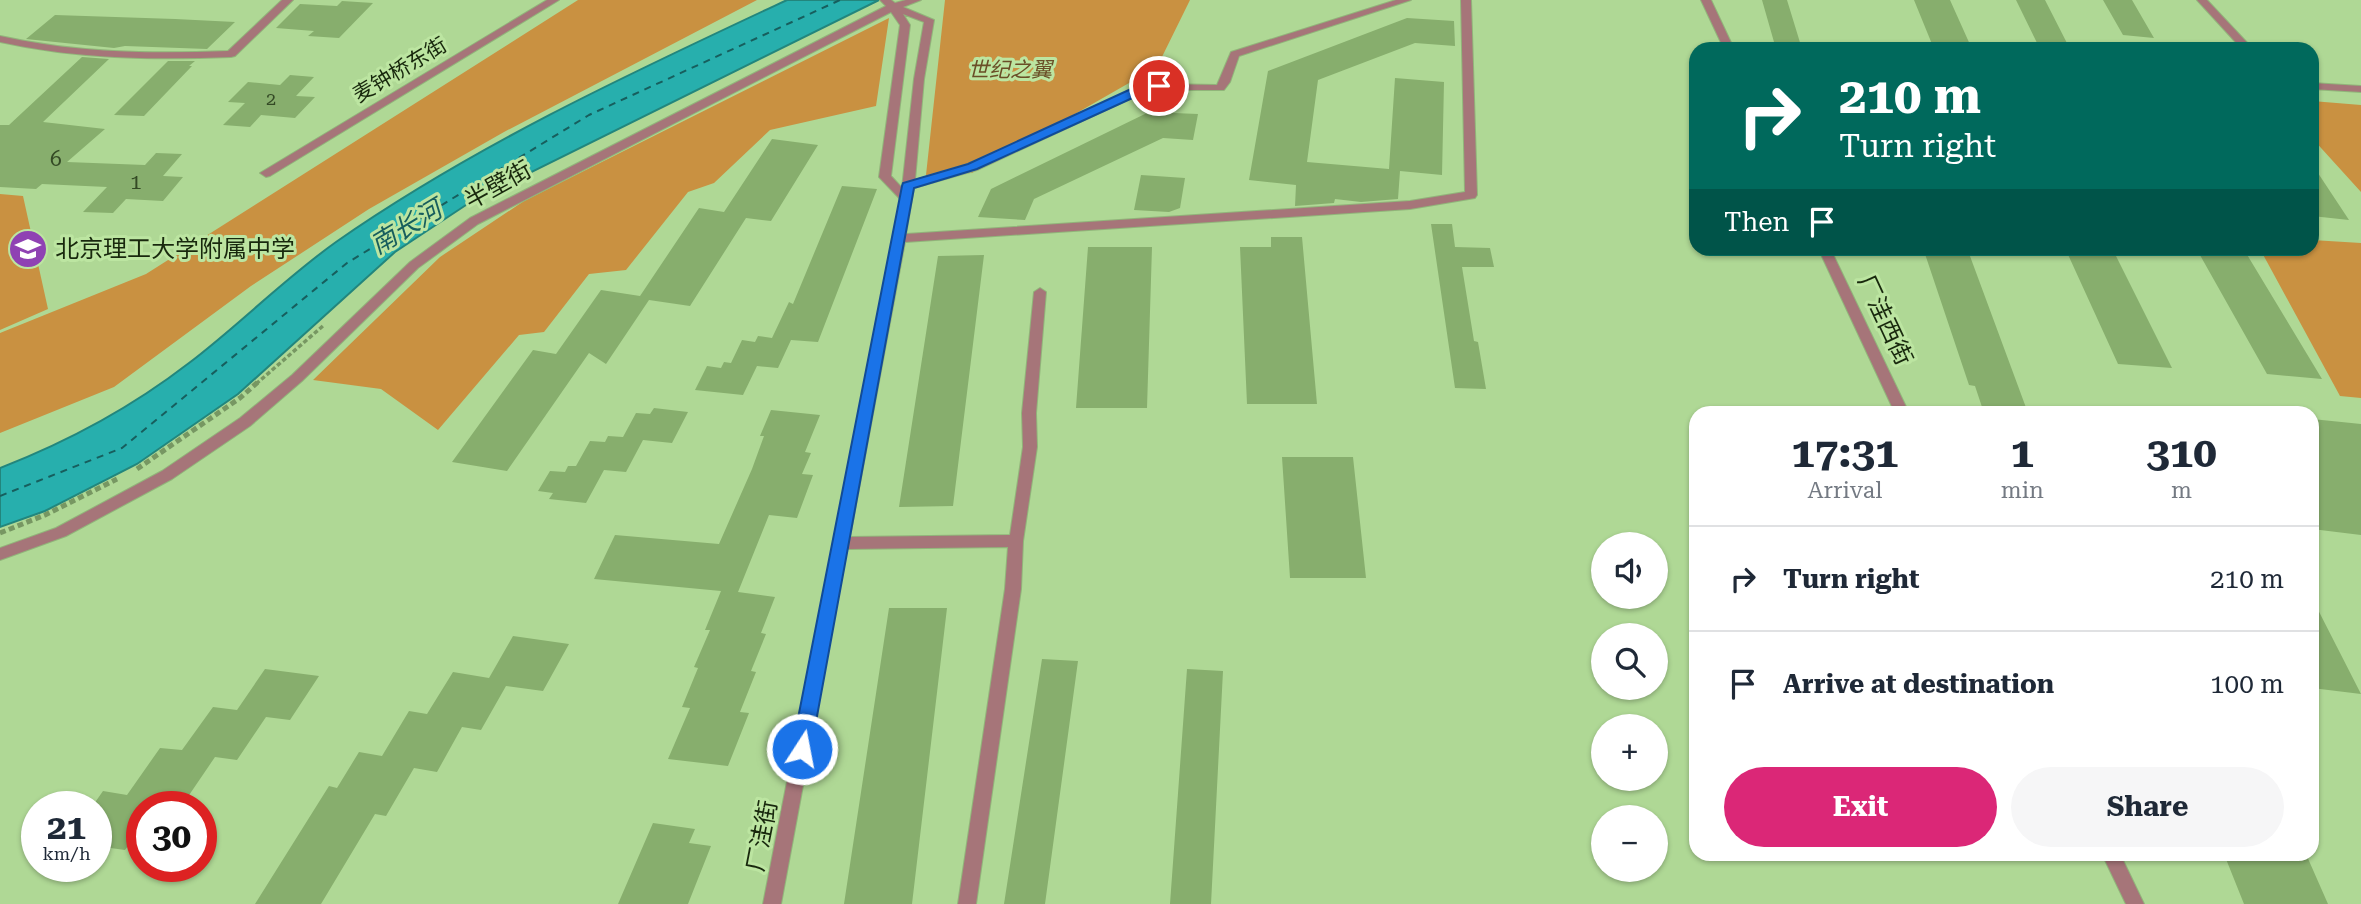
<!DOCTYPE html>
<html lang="en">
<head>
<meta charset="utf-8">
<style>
  body { margin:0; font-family:"Roboto Serif","Noto Sans SC",serif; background:#f6f6f7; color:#1f2937; height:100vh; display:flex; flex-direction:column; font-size:26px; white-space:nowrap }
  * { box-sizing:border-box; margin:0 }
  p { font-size:23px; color:#747a83 }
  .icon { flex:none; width:38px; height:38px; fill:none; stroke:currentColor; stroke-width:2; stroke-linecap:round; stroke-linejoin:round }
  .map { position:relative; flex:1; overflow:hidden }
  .side { position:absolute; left:1689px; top:406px; width:630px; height:455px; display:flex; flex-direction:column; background:#fff; border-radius:21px; box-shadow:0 2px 5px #0004 }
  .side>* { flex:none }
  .top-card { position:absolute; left:1689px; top:42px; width:630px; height:214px; border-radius:21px; box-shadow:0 2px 5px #0004; background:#00695c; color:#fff; overflow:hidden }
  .controls { position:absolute; left:1591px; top:532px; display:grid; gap:14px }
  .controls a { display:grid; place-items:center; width:77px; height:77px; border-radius:50%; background:#fff; box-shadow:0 2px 5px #0004; font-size:35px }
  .speed { position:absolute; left:21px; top:791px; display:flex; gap:14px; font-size:35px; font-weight:700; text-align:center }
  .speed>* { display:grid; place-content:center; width:91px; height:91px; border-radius:50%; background:#fff; box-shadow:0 2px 5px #0004; line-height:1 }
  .speed small { font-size:18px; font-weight:400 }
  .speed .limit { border:10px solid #d22; background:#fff; color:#111 }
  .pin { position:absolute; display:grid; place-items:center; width:60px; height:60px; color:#fff; margin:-30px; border:4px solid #fff; border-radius:50%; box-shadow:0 2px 7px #0007 }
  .me { position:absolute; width:77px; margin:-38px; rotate:11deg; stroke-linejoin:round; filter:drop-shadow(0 0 5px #0008) }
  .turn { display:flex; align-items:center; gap:24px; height:147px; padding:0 35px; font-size:32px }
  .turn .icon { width:91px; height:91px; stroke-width:2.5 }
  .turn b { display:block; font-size:49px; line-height:60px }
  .then { display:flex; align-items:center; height:66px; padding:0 35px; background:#0003; gap:14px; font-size:26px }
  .eta { display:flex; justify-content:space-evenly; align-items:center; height:119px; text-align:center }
  .eta b { font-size:42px; font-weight:700; line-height:49px }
  .primary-button { display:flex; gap:14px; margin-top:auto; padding:14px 35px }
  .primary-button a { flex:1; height:80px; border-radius:42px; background:#db2777; color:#fff; font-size:28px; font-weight:700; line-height:80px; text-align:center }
  .primary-button a+a { background:#f6f6f7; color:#1f2937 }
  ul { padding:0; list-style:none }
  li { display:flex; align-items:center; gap:21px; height:105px; padding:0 35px; border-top:2px solid #e0e1e3 }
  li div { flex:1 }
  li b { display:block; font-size:26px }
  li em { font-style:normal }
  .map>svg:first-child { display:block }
  .green { fill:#c99141 }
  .water { fill:#27afad; stroke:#22867d; stroke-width:2 }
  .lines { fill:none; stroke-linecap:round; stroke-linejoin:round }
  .ferry { stroke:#175e5d; stroke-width:2; stroke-dasharray:7 6; stroke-linecap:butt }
  .building { fill:#87ae6d }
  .minor-casing { stroke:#91b57a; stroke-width:2 }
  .path-far1 { stroke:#779762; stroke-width:3.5; stroke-dasharray:4.5 2.5; stroke-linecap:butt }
  .path { stroke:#779762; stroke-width:5; stroke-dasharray:6 3.5; stroke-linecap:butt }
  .minor { fill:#a67579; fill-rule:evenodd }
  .route { fill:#1a73e8; stroke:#114b97; stroke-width:2 }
  .labels { text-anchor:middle; stroke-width:6; stroke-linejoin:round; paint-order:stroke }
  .far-number-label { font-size:18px; fill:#344a25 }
  .far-street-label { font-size:21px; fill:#18280d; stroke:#bce5a1 }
  .far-park-label { font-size:21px; font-style:italic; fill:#6a4e27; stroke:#bce5a1 }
  .number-label { font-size:21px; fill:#344a25 }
  .street-label { font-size:24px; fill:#18280d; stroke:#bce5a1 }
  .poi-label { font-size:24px; fill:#18280d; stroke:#bce5a1; text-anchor:start }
  .water-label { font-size:26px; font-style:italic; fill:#175e5d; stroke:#bce5a1 }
</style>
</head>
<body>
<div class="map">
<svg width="2361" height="904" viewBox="0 0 2361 904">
  <rect width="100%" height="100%" fill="#afd895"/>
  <path class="green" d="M578,0h179l-253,132 -135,77 -118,77 -137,101 -114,46v-100l146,-59z
    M945,0h245l-33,67 -185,106 -46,2z
    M889,18l-13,88 -106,24 -56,53 -26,9 -62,78 -37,4 -45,58 -25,3 -81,95 -57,-41 -68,-9 127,-123 84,-56z
    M2312,101l49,4v87l-49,-54z
    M0,194l23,2 25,113 -48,21z
    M2312,240l49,3v155l-21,-2 -80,-147 52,-1z"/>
  <path class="water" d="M787,0h92l-410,203 -74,49 -157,142 -101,70 -92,47 -45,16v-59c67,-26 132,-61 189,-105 50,-38 95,-84 147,-121 139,-97 297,-170 451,-242z"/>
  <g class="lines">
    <path class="ferry" d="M0,496l122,-48 225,-185 242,-148 251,-115"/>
  </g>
  <path class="building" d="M1762,0h25l15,49h-26z
    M1914,0h36l22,49h-38z
    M2016,0h29l25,49h-30z
    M2103,0h29l22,38 -31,-3z
    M342,1l31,2 -34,35 -31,-2 6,-5 -38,-3 24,-24 37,2z
    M55,15l120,4 60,3 -28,27 -82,-3 -11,2 -88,-9z
    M1407,18l47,3 1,25 -40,-3 -97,37 -11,82 82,7 6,-91 49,4 -2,93 -42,-4 -2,28 -37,3 -26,-3 -1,4 -39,3 1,-21 -47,-5 19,-109z
    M82,57l27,2 -66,63 62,7 -38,33 78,3 11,-12 26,1 -19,22 20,1 -20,24 -37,-2 -13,14 -30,-1 24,-25 -65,-3 -6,5 -36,-2v-62h9z
    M168,61h27l-6,5h3l-48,50 -30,-1z
    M290,75l24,2 -18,19 19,1 -20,21 -34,-3 -11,12 -27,-2 22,-22 -17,-1 20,-20 32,3z
    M1149,112l49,2 -5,26 -30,-2 -129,61 -9,21 -47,-3 13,-28z
    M772,139l46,6 -47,76 -25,-3 -56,88 -41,-6 -43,64 -17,-11 -82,118 -55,-9 81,-112 23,4 45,-64 39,6 59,-88 25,4z
    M2312,164l37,56 -37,-4z
    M1141,175l44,3 -5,30 -11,4 -35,-2z
    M842,186l35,3 -59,153 -27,-2 -13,28 -21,-2 -14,29 -48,-5 12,-24 14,2 3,-6 7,1 11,-23 13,2 3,-6 14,2 17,-36 4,2z
    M1431,224h21l3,23 35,1 4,19h-32l12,74 4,1 8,47 -31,-1z
    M1271,237h31l15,167h-70l-7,-157h31z
    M1088,247h64l-5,161h-71z
    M1923,248h44l61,165h-44l-9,-27 -6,-1z
    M2065,248h47l60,120 -54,-4z
    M2196,248h47l79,131 -55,-5z
    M984,255l-31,251 -54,1 39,-251z
    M654,408l34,4 -16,31 -29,-3 -17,32 -22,-2 -18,33 -37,-4 4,-6 -15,-2 12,-20 15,1 3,-6h8l14,-25 15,1 3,-6 15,1 13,-24 14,1z
    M771,410l49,5 -15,37 6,1 -9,21 11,1 -16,43 -28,-3 -31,77 37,5 -14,36 5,1 -15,37 5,1 -16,40 9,1 -21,53 -60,-7 22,-51 -8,-1 16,-39 -4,-1 16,-37h-5l16,-39 -127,-12 21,-44 104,9 33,-75 12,-33h-4z
    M2312,419l49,5v111l-49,-6z
    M1282,457h71l13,121h-76z
    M2312,598l49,96 -49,-6z
    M889,608h58l-35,296h-68z
    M513,636l56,8 -26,47 -37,-5 -25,44 -19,-3 -25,45 -23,-4 -28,48 -11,-2 -54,90h-66l74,-118 8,2 22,-36 23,4 27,-45 18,3 26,-42 36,6z
    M1042,659l36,2 -33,243h-41z
    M265,669l54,7 -29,44 -24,-3 -29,43 -22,-3 -32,47 -23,-3 -4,6h-14v20l-17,23 -29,-4v-45l7,-10 24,4 33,-47 22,2 31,-43 24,3z
    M1187,669l36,2 -12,233h-41z
    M653,823l42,6 -6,14 22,3 -23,58h-70z
    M2224,854h82l22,50h-84z"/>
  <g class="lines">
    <defs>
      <path id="minor" d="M282,0h11l-58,56 -4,1c-78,3 -155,2 -231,-15v-6c76,17 151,18 228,15z
        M547,0h12l-289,176 -4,1 -6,-4z
        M880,0h11l4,3 11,-3h15l-18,7 31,13 -10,59 -9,101 54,-16 162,-74 28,-6 58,1 14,-33 165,-52h15l-172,56 -9,26 -6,8h-65l-21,5 -161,75 -63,18 -8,46 504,-33 55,-9 -4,-192h10l6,195 -2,3 -65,11 -505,33 -55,295 160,-2 13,-88 -1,-34 12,-121 6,-4 6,4 -10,121 1,34 -14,94 -2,48 -45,315h-18l47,-315 3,-42 -161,2 -66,355h-18l138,-704 -22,-23 21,-152 -9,-13 -413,212 -60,44 -116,113 -52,45 -78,53 -106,57 -66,24v-12l56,-20 106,-57 78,-53 52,-43 118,-113 60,-44 416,-212zM903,14l21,8 -10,57 -12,109 -11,-12 19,-151z
        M1701,0h10l23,49h-10z
        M2197,0h10l46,49h-11z
        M2312,83l49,3v6l-49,-3z
        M1818,248h12l79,165h-14z
        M2102,854h18l24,50h-18z"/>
    </defs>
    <use href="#minor" class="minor-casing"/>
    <path class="path-far1" d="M256,384l68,-59"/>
    <path class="path" d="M137,469l103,-71 18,-16
      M0,533l45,-18 72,-36"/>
    <use href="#minor" class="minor"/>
  </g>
  <path class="route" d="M1159,83l4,1v5l-24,6 -162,74 -63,19 -103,561 -3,6 -6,3 -7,-3 -3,-6 110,-563 1,-3 65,-19 163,-75z"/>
  <defs>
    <symbol id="school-disc" viewBox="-11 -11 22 22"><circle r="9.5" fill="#8f42b3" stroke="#bce5a1"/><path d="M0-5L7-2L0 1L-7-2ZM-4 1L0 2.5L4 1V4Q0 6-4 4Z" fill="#fff"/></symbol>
  </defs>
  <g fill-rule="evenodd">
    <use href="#school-disc" x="6" y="227" width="44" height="44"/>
  </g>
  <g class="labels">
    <g class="far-number-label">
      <text x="271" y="105">2</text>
    </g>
    <g class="far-street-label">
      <text transform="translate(400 70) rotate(-31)" y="7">麦钟桥东街</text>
    </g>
    <g class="far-park-label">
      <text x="1010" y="77">世纪之翼</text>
    </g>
    <g class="number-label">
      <text x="56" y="166">6</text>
      <text x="136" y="189">1</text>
    </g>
    <g class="street-label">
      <text transform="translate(498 185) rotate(-29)" y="8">半壁街</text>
      <text transform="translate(1885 320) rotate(65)" y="8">厂洼西街</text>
      <text transform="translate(762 836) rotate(-79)" y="8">厂洼街</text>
    </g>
    <g class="poi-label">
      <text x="55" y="257">北京理工大学附属中学</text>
    </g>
    <g class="water-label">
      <text transform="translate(406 227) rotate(-31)" y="9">南长河</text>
    </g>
  </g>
</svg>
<div class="controls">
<a><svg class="icon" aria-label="sound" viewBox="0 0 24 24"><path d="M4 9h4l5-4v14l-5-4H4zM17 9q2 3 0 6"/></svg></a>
<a><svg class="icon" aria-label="search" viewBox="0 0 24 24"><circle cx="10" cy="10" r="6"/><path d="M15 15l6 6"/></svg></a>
<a>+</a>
<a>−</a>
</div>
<div class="speed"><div>21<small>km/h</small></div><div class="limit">30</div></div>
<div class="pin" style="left:1159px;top:86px;background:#d93025"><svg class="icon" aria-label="arrive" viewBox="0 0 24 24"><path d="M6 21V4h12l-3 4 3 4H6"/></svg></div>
<svg class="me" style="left:802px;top:749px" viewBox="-20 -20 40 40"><circle r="17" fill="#1a73e8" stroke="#fff" stroke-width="3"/><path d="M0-11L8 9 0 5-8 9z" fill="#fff"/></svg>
<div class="top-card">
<div class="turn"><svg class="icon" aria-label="right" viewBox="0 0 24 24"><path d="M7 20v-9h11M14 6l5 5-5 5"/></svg><div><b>210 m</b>Turn right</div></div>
<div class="then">Then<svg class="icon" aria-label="arrive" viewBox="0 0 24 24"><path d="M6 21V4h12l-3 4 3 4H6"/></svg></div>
</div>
<section class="side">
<div class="eta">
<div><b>17:31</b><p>Arrival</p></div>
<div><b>1</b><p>min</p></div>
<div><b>310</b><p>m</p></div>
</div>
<ul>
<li><svg class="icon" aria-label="right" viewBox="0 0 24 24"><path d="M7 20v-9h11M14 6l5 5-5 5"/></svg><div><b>Turn right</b></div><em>210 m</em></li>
<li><svg class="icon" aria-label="arrive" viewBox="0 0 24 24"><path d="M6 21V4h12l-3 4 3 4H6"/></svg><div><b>Arrive at destination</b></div><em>100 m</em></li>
</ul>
<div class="primary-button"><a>Exit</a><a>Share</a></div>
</section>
</div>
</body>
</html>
